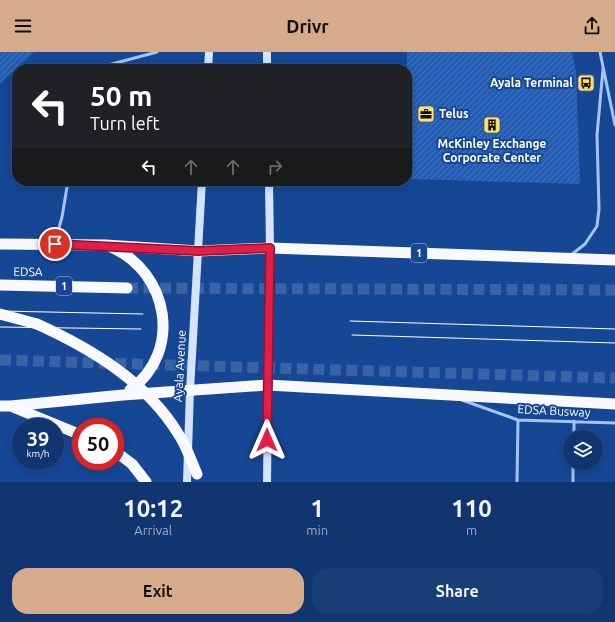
<!DOCTYPE html>
<html lang="en">
<head>
<meta charset="utf-8">
<style>
  body { margin:0; font-family:Ubuntu,sans-serif; background:#193d75; color:#f1f3f6; height:100vh; display:flex; flex-direction:column; font-size:15px; white-space:nowrap }
  * { box-sizing:border-box; margin:0 }
  p { font-size:13px; color:#9cabc3 }
  .icon { flex:none; width:22px; height:22px; fill:none; stroke:currentColor; stroke-width:2; stroke-linecap:round; stroke-linejoin:round }
  .map { position:relative; height:430px; overflow:hidden }
  .panel { display:flex; flex-direction:column; background:#103570; flex:1 }
  .panel>* { flex:none }
  .hud { position:absolute; left:12px; top:12px; width:400px; height:122px; border-radius:16px; box-shadow:0 2px 10px #0003,0 0 0 1px #305083; background:#202124; color:#fff; overflow:hidden }
  .fabs { position:absolute; left:563px; top:378px; display:grid; gap:8px }
  .fabs a { display:grid; place-items:center; width:40px; height:40px; border-radius:50%; background:#103570; box-shadow:0 2px 10px #0003,0 0 0 1px #305083; font-size:20px }
  .speed { position:absolute; left:12px; top:366px; display:flex; gap:8px; font-size:20px; font-weight:700; text-align:center }
  .speed>* { display:grid; place-content:center; width:52px; height:52px; border-radius:50%; background:#103570; box-shadow:0 2px 10px #0003,0 0 0 1px #305083; line-height:1 }
  .speed small { font-size:10px; font-weight:400 }
  .speed .limit { border:6px solid #d22; background:#fff; color:#111 }
  .pin { position:absolute; display:grid; place-items:center; width:34px; height:34px; color:#fff; margin:-17px; border:2px solid #fff; border-radius:50%; box-shadow:0 1px 4px #0007 }
  .me { position:absolute; width:44px; margin:-22px; rotate:0deg; stroke-linejoin:round; filter:drop-shadow(0 0 3px #0008) }
  .turn { display:flex; align-items:center; gap:14px; height:84px; padding:0 12px; font-size:18px }
  .turn .icon { width:52px; height:52px; stroke-width:2.5 }
  .turn b { display:block; font-size:28px; line-height:34px }
  .lanes { display:flex; align-items:center; height:38px; padding:0 12px; background:#0003; justify-content:center; gap:20px; direction:ltr }
  .lanes .off { opacity:.35 }
  .eta { display:flex; justify-content:space-evenly; align-items:center; height:68px; text-align:center }
  .eta b { font-size:24px; font-weight:700; line-height:28px }
  .action { display:flex; gap:8px; margin-top:auto; padding:8px 12px }
  .action a { flex:1; height:46px; border-radius:16px; background:#d6ab8b; color:#111; font-size:16px; font-weight:700; line-height:46px; text-align:center }
  .action a+a { background:#193d75; color:#f1f3f6 }
  header { display:flex; justify-content:space-between; align-items:center; height:52px; padding:0 12px; background:#d6ab8b; color:#111; font-size:18px; font-weight:700 }
  .map>svg:first-child { display:block }
  .building { fill:url(#building-hatch) }
  .lines { fill:none; stroke-linecap:round; stroke-linejoin:round }
  .trunk-tunnel { stroke:#3963a5; stroke-width:11; stroke-dasharray:11 5.5; stroke-linecap:butt }
  .service { stroke:#a6c4f1; stroke-width:3 }
  .secondary { stroke:#d5e4fc; stroke-width:8 }
  .trunk { stroke:#f8faff; stroke-width:11 }
  .tram { stroke:#fff; stroke-width:1 }
  .trunk-bridge { stroke:#f8faff; stroke-width:11 }
  .route-casing { stroke:#92132f; stroke-width:10 }
  .route { stroke:#e11d48; stroke-width:7 }
  .labels { text-anchor:middle; stroke-width:4; stroke-linejoin:round; paint-order:stroke }
  .shield { fill:#164795; stroke:#b9c8df; stroke-width:1 }
  .shield-label { font-size:11px; font-weight:bold; fill:#fff }
  .poi-label { font-size:12px; font-weight:bold; fill:#fff; stroke:#164795; text-anchor:end }
  .street-label { font-size:12px; fill:#fff; stroke:#164795 }
</style>
</head>
<body>
<header><svg class="icon" aria-label="menu" viewBox="0 0 24 24"><path d="M4 6h16M4 12h16M4 18h16"/></svg>Drivr<svg class="icon" aria-label="share" viewBox="0 0 24 24"><path d="M12 15V3M7 8l5-5 5 5M5 13v7h14v-7"/></svg></header>
<div class="map">
<svg width="615" height="430" viewBox="0 0 615 430">
  <defs>
    <pattern id="building-hatch" width="6" height="6" patternUnits="userSpaceOnUse"><rect width="6" height="6" fill="#245db4"/><path d="M-1 1l2-2M0 6l6-6M5 7l2-2" fill="none" stroke="#4575bf"/></pattern>
  </defs>
  <rect width="100%" height="100%" fill="#164795"/>
  <path class="building" d="M0,0h34l-34,32z
    M407,0h165l4,20 4,112 -173,-5z"/>
  <g class="lines">
    <path class="trunk-tunnel" d="M127,236l488,2
      M0,308l615,18"/>
    <path class="service" d="M600,0l15,73
      M93,17l64,-17
      M55,190l7,-25 6,-36
      M571,203l14,-11 12,-18 2,-17 -2,-74 6,-66
      M462,348l56,20 97,3
      M574,385v-16
      M517,429l1,-61
      M573,430v-19"/>
    <path class="secondary" d="M267,0v17
      M208,17l1,-17
      M187,430l3,-92 12,-209
      M267,430l3,-234 -1,-67"/>
    <path class="trunk" d="M0,192l105,1 93,6 72,-3 345,12
      M111,195c58,25 72,105 19,143
      M0,233l127,3
      M0,262l37,10
      M0,354h11l112,-11 144,-10 348,19
      M13,355l68,28
      M115,399l17,13 14,18"/>
    <path class="tram" d="M0,259l143,3
      M350,269l265,8
      M0,275l141,2
      M352,283l263,8"/>
    <path class="trunk-bridge" d="M37,272c55,25 110,58 142,111 8,12 12,26 18,39"/>
  </g>
  <g class="lines">
    <defs>
      <path id="route" d="M55,192l143,7 72,-3 -3,192"/>
    </defs>
    <use href="#route" class="route-casing"/>
    <use href="#route" class="route"/>
  </g>
  <defs>
    <symbol id="bus-square" viewBox="-11 -11 22 22"><rect x="-9" y="-9" width="18" height="18" rx="4" fill="#ffdb67" stroke="#164795"/><path d="M-5-6H5V4H4V6H2V4H-2V6H-4V4H-5ZM-3.5-4V0h7V-4ZM-3.5 1.2v1.5H-2V1.2ZM2 1.2v1.5H3.5V1.2Z" fill="#111"/></symbol>
    <symbol id="office-square" viewBox="-11 -11 22 22"><rect x="-9" y="-9" width="18" height="18" rx="4" fill="#ffdb67" stroke="#164795"/><path d="M-6-3h4V-5.5h4V-3h4V5H-6ZM-1-4.5V-3h2v-1.5ZM-6 0V1H6V0Z" fill="#111"/></symbol>
    <symbol id="building-square" viewBox="-11 -11 22 22"><rect x="-9" y="-9" width="18" height="18" rx="4" fill="#ffdb67" stroke="#164795"/><path d="M-4-6H4V6H1V3H-1V6H-4ZM-2.5-4.3h1.7v1.8h-1.7ZM.8-4.3h1.7v1.8H.8ZM-2.5-1h1.7V.8h-1.7ZM.8-1h1.7V.8H.8Z" fill="#111"/></symbol>
  </defs>
  <g fill-rule="evenodd">
    <use href="#bus-square" x="576" y="21" width="20" height="20"/>
    <use href="#office-square" x="416" y="52" width="20" height="20"/>
    <use href="#building-square" x="482" y="63" width="20" height="20"/>
  </g>
  <g class="labels">
    <g class="shield">
      <rect x="411" y="192" width="16" height="18" rx="3"/>
      <rect x="56" y="225" width="16" height="18" rx="3"/>
    </g>
    <g class="shield-label">
      <text x="419" y="205">1</text>
      <text x="64" y="238">1</text>
    </g>
    <g class="poi-label">
      <text x="573" y="35">Ayala Terminal</text>
      <text x="439" y="66" text-anchor="start">Telus</text>
      <text x="492" y="96" text-anchor="middle">McKinley Exchange<tspan x="492" dy="14">Corporate Center</tspan></text>
    </g>
    <g class="street-label">
      <text transform="translate(28 220) rotate(1)" y="4">EDSA</text>
      <text transform="translate(180 314) rotate(-87)" y="4">Ayala Avenue</text>
      <text transform="translate(554 359) rotate(3)" y="4">EDSA Busway</text>
    </g>
  </g>
</svg>
<div class="fabs">
<a><svg class="icon" aria-label="layers" viewBox="0 0 24 24"><path d="M12 4l9 5-9 5-9-5zM3 14l9 5 9-5"/></svg></a>
</div>
<div class="speed"><div>39<small>km/h</small></div><div class="limit">50</div></div>
<div class="pin" style="left:55px;top:192px;background:#d93025"><svg class="icon" aria-label="arrive" viewBox="0 0 24 24"><path d="M6 21V4h12l-3 4 3 4H6"/></svg></div>
<svg class="me" style="left:267px;top:388px" viewBox="-20 -20 40 40"><path d="M0-17L14 15 0 8-14 15z" fill="#e11d48" stroke="#fff" stroke-width="4"/></svg>
<div class="hud">
<div class="turn"><svg class="icon" aria-label="left" viewBox="0 0 24 24"><path d="M17 20v-9H6M10 6l-5 5 5 5"/></svg><div><b>50 m</b>Turn left</div></div>
<div class="lanes"><svg class="icon" aria-label="left" viewBox="0 0 24 24"><path d="M17 20v-9H6M10 6l-5 5 5 5"/></svg><svg class="icon off" aria-label="ahead" viewBox="0 0 24 24"><path d="M12 20V5M6 11l6-6 6 6"/></svg><svg class="icon off" aria-label="ahead" viewBox="0 0 24 24"><path d="M12 20V5M6 11l6-6 6 6"/></svg><svg class="icon off" aria-label="right" viewBox="0 0 24 24"><path d="M7 20v-9h11M14 6l5 5-5 5"/></svg></div>
</div>
</div>
<section class="panel">
<div class="eta">
<div><b>10:12</b><p>Arrival</p></div>
<div><b>1</b><p>min</p></div>
<div><b>110</b><p>m</p></div>
</div>
<div class="action"><a>Exit</a><a>Share</a></div>
</section>
</body>
</html>
